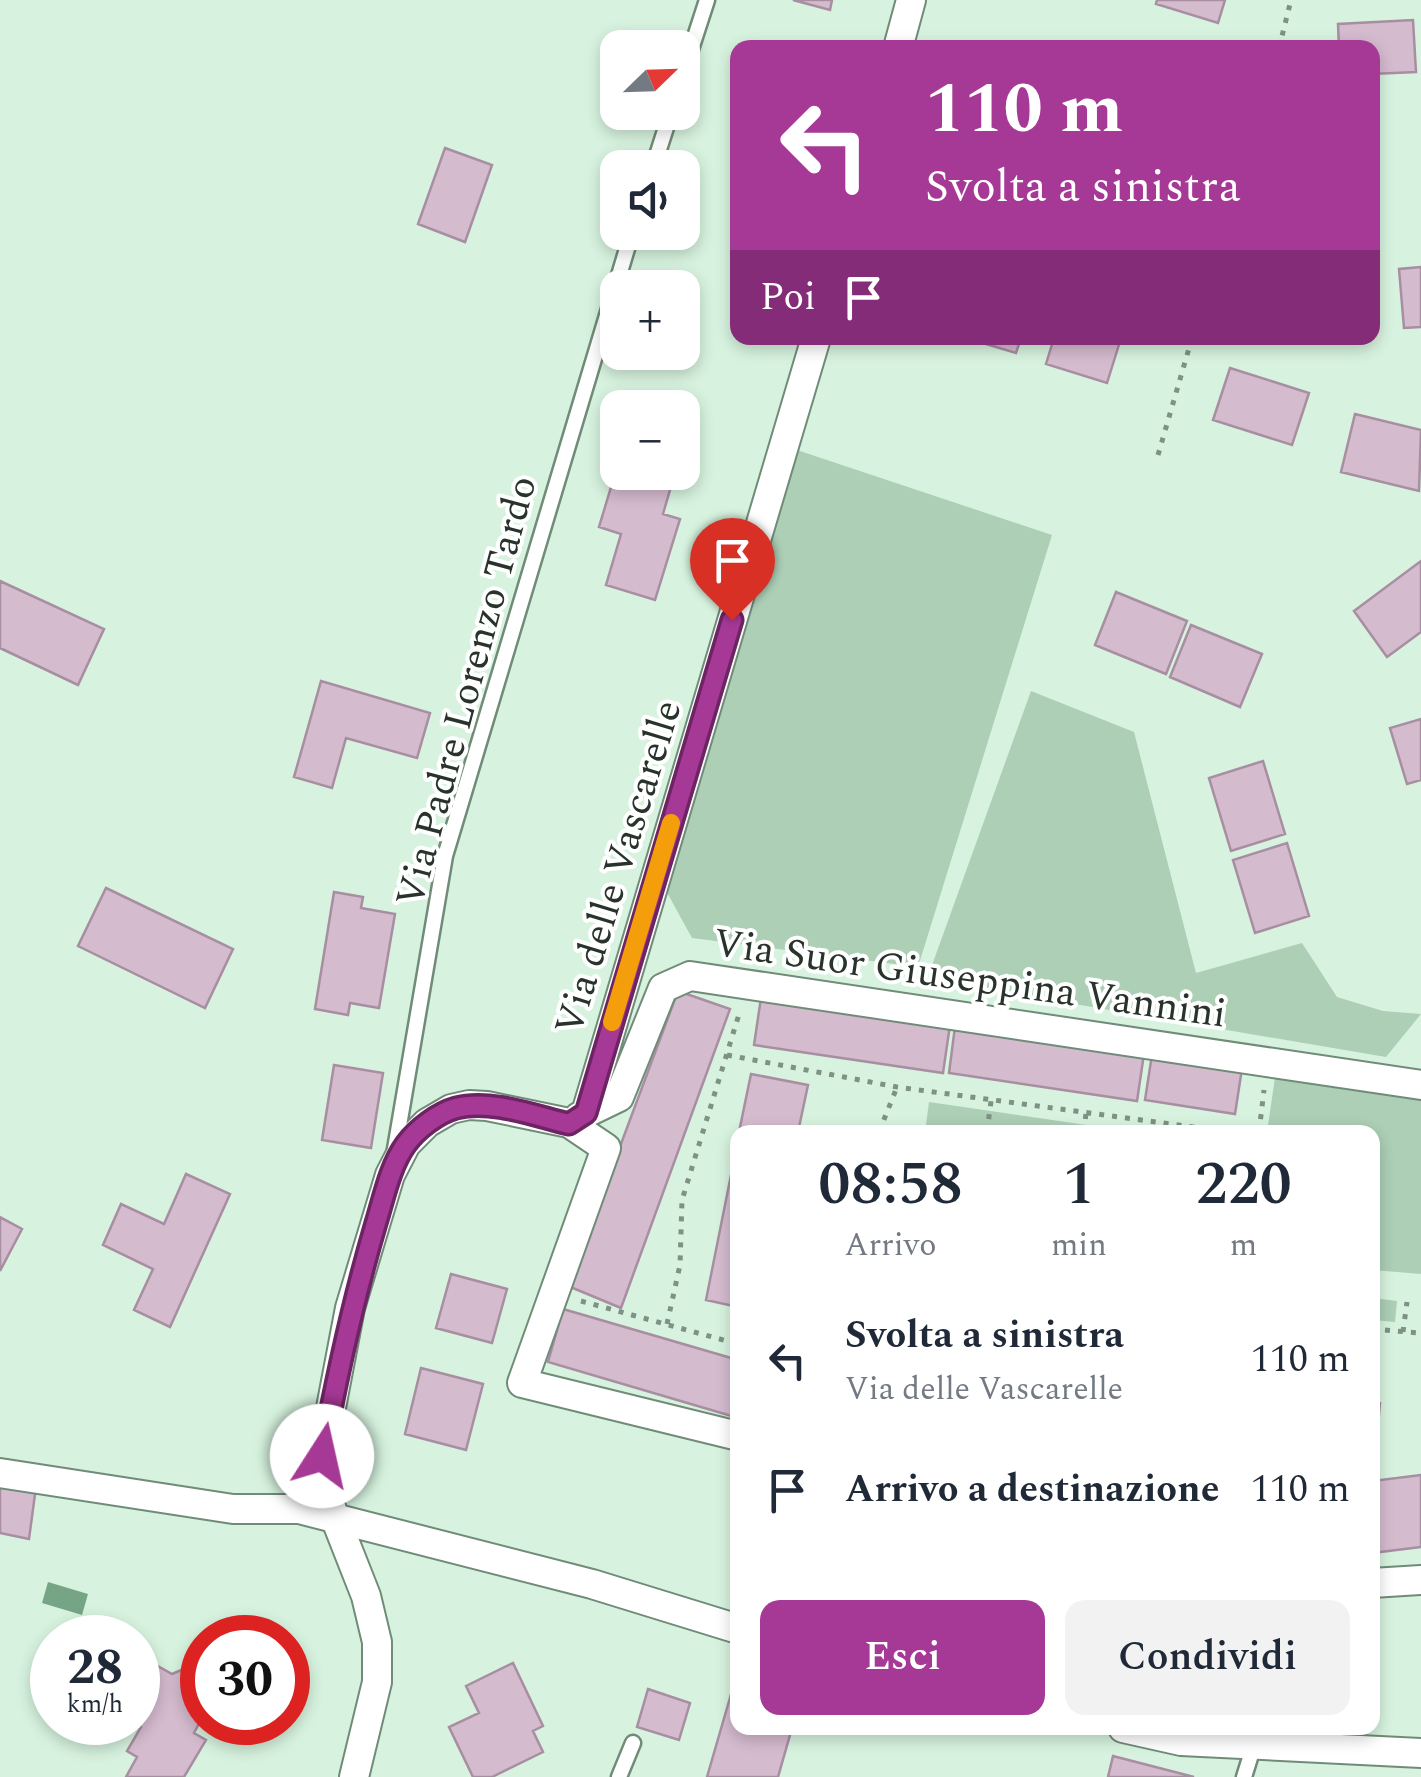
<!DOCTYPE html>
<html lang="it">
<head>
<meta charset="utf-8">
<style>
  body { margin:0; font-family:Spectral,serif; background:#f2f2f3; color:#1f2937; height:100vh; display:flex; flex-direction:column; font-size:38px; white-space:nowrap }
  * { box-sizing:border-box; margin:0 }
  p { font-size:32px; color:#747a83 }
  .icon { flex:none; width:55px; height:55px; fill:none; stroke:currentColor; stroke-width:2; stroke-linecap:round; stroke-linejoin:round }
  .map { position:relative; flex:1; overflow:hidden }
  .drawer { position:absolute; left:730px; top:1125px; width:650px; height:610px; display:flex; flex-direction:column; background:#fff; border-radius:20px; box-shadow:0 5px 15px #0003 }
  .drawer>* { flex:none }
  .banner { position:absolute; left:730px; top:40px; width:650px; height:305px; border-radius:20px; box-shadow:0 5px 15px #0003; background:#a63896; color:#fff; overflow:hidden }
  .needle { width:65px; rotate:67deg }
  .fabs { position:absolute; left:600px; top:30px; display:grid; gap:20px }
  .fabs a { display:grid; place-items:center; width:100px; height:100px; border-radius:20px; background:#fff; box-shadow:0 5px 15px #0003; font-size:50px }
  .speed { position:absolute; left:30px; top:1615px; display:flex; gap:20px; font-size:50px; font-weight:700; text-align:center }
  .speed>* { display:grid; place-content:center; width:130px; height:130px; border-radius:50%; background:#fff; box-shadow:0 5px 15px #0003; line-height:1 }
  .speed small { font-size:25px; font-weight:400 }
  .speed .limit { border:15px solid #d22; background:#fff; color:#111 }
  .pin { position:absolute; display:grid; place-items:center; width:85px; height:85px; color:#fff; margin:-102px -42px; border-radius:50% 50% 50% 0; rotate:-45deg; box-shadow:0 0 10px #0007 }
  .pin .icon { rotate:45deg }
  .me { position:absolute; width:110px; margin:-55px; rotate:10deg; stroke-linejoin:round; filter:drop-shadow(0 0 8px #0008) }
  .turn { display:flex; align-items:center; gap:35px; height:210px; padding:0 30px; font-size:45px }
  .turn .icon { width:130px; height:130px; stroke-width:2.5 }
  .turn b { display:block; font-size:70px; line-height:85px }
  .then { display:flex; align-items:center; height:95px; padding:0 30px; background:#0003; gap:20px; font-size:38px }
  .eta { display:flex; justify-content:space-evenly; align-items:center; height:170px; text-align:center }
  .eta b { font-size:60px; font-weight:600; line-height:70px }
  .primary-button { display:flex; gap:20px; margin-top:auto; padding:20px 30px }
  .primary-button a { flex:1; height:115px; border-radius:20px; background:#a63896; color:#fff; font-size:40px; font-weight:600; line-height:115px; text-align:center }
  .primary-button a+a { background:#f2f2f3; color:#1f2937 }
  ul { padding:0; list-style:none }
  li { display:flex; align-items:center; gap:30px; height:130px; padding:0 30px }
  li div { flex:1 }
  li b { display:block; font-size:38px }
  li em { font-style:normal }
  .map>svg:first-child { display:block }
  .green { fill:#accfb6 }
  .water { fill:#76a585 }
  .building { fill:#d4bbce; stroke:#a78ea1; stroke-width:2.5 }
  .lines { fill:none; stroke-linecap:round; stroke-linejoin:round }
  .service-casing { stroke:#718b79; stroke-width:19 }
  .minor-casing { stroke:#718b79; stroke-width:32 }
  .path { stroke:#7e9183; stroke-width:5; stroke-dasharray:5 8; stroke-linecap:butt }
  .service { stroke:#fff; stroke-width:14 }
  .minor { stroke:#fff; stroke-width:28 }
  .route-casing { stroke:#6c2462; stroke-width:25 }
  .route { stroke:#a63896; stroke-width:18 }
  .slow { stroke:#f59e0b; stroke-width:18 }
  .labels { text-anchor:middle; stroke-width:8; stroke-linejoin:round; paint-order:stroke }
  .street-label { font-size:40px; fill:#28332b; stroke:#fff }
</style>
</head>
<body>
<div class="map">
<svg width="1421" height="1777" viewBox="0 0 1421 1777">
  <rect width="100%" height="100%" fill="#d7f3df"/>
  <path class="green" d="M797,450l255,85 -134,432 -226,-29 -33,-60z
    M1031,691l103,41 62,241 106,-30 35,54 46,14 38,3 -35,43 -459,-78z
    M1276,1071l145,20v183l-48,-4 -1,-138h-105z
    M929,1102l199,29v1h-203z
    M1373,1298l24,3 -2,21 -22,-2z"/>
  <path class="water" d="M48,1582l40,12 -6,21 -40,-12z"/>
  <path class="building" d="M793,0h39l-2,10z
    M1157,0h68l-7,23 -62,-19z
    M1413,20l3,52 -44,2v-26h-33l-1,-24z
    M445,148l47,17 -27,77 -47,-18z
    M1421,267v60l-17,1 -5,-59z
    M966,338h55l-5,15z
    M1054,338h67l-14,45 -61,-19z
    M1230,368l79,25 -17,52 -79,-25z
    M1355,414l66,16 -2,61 -78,-19z
    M617,467l1,5h18l36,11 -9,31 17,5 -25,81 -49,-15 15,-51 -22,-7z
    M1421,561v71l-34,25 -33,-46z
    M0,581l104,48 -26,56 -78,-37z
    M1116,592l71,29 -21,53 -71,-29z
    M1191,625l71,29 -22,53 -70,-30z
    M321,681l109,32 -13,45 -71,-20 -14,50 -38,-11z
    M1421,719v61l-14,4 -17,-56z
    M1263,761l22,73 -54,17 -22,-73z
    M1287,843l22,73 -54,17 -22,-73z
    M106,888l127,61 -28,59 -127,-62z
    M334,892l29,5 -2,11 34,6 -16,94 -29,-5 -2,12 -33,-6z
    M678,991l52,18 -109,299 -53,-22z
    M762,991l189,27 -8,55 -189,-28z
    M956,1019l189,28 -8,54 -188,-28z
    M1153,1048l90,14 -8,52 -90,-14z
    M334,1065l49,8 -12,75 -49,-8z
    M751,1074l57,11 -10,47h-59z
    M738,1140v167l-32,-7z
    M186,1174l44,20 -60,133 -36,-17 19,-41 -50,-24 18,-41 43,20z
    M0,1217l22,12 -22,42z
    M451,1274l56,15 -15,54 -56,-15z
    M563,1309l175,51 -3,57 -187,-55z
    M421,1368l62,16 -17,66 -61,-16z
    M1372,1402l8,1 -3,34h-5z
    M1421,1475v72l-49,6v-72z
    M0,1481l36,6 -7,52 -29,-6z
    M513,1663l30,63 -10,5 10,21 -51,25h-19l-24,-50 30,-14 -13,-27z
    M156,1665l16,9 21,-9 9,30v23l-8,15 12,7 -22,37h-58l11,-20 -10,-6 14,-24 -7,-5h4v-25z
    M734,1684l4,1v43h54l-14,49h-71z
    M648,1689l42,14 -11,37 -42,-13z
    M1113,1756l81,21h-86z"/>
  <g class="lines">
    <defs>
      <path id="service" d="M682,77l25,-77
        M653,168l18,-56
        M395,1149l50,-293 187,-624
        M619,1777l14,-34
        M1244,1777l10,-32"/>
      <path id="minor" d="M898,48l13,-48
        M586,1113l33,-16 44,-109 27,-12 731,109
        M579,1117l7,-4 230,-775
        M0,1473l233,36h66l293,75 146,45
        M1372,1583l49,-3
        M1123,1728l58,13 240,12
        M354,1777l23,-95v-40l-11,-46 -43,-109 -1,-32 28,-147 40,-133 16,-31 21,-21 24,-14 18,-4 18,1 82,17 37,25 -84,235 216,53"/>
    </defs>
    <use href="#service" class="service-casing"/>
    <use href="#minor" class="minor-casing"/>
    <path class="path" d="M1279,48l12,-48
      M1158,455l34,-117
      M727,1055l170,32 333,45
      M881,1129l21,3
      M879,1132l18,-45
      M987,1132l4,-31
      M1084,1132l2,-19
      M1259,1132l5,-42
      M581,1301l157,43
      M667,1324l13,-59 2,-65 58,-189
      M1372,1329l48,4
      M1403,1332l4,-30"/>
    <use href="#service" class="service"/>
    <use href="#minor" class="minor"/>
  </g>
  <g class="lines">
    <defs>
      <path id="route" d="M322,1456c15,-81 31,-155 54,-233 8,-26 14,-57 30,-79 11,-15 32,-31 50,-36 35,-9 79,8 113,16l17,-11 146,-493"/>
    </defs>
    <use href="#route" class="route-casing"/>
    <use href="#route" class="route"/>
    <path class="slow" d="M612,1022l59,-199"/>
  </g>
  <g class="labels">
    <g class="street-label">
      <text transform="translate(465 691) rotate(-75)" y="14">Via Padre Lorenzo Tardo</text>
      <text transform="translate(617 867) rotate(-73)" y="14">Via delle Vascarelle</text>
      <text transform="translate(970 977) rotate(8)" y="14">Via Suor Giuseppina Vannini</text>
    </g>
  </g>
</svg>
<div class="fabs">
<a><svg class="needle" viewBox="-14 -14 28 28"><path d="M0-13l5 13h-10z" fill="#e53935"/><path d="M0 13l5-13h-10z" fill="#747a83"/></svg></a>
<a><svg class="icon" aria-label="sound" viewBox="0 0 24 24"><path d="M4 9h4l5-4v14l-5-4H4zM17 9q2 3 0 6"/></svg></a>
<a>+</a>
<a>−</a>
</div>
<div class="speed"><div>28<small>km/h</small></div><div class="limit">30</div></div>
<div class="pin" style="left:732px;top:620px;background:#d93025"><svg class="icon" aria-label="arrive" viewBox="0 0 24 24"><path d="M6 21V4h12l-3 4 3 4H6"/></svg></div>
<svg class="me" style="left:322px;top:1456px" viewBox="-20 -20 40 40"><circle r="19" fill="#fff"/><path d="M0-13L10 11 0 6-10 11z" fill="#a63896"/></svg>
<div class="banner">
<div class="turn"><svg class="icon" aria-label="left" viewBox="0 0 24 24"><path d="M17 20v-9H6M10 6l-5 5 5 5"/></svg><div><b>110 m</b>Svolta a sinistra</div></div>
<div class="then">Poi<svg class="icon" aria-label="arrive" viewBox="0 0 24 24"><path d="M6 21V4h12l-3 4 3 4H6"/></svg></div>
</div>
<section class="drawer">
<div class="eta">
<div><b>08:58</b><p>Arrivo</p></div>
<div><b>1</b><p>min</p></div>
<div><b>220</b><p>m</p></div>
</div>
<ul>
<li><svg class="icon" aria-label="left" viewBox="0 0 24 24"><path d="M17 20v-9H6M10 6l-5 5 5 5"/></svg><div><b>Svolta a sinistra</b><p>Via delle Vascarelle</p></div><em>110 m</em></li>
<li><svg class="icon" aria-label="arrive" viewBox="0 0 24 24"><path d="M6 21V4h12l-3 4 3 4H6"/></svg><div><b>Arrivo a destinazione</b></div><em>110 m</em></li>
</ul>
<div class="primary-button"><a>Esci</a><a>Condividi</a></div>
</section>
</div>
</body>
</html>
